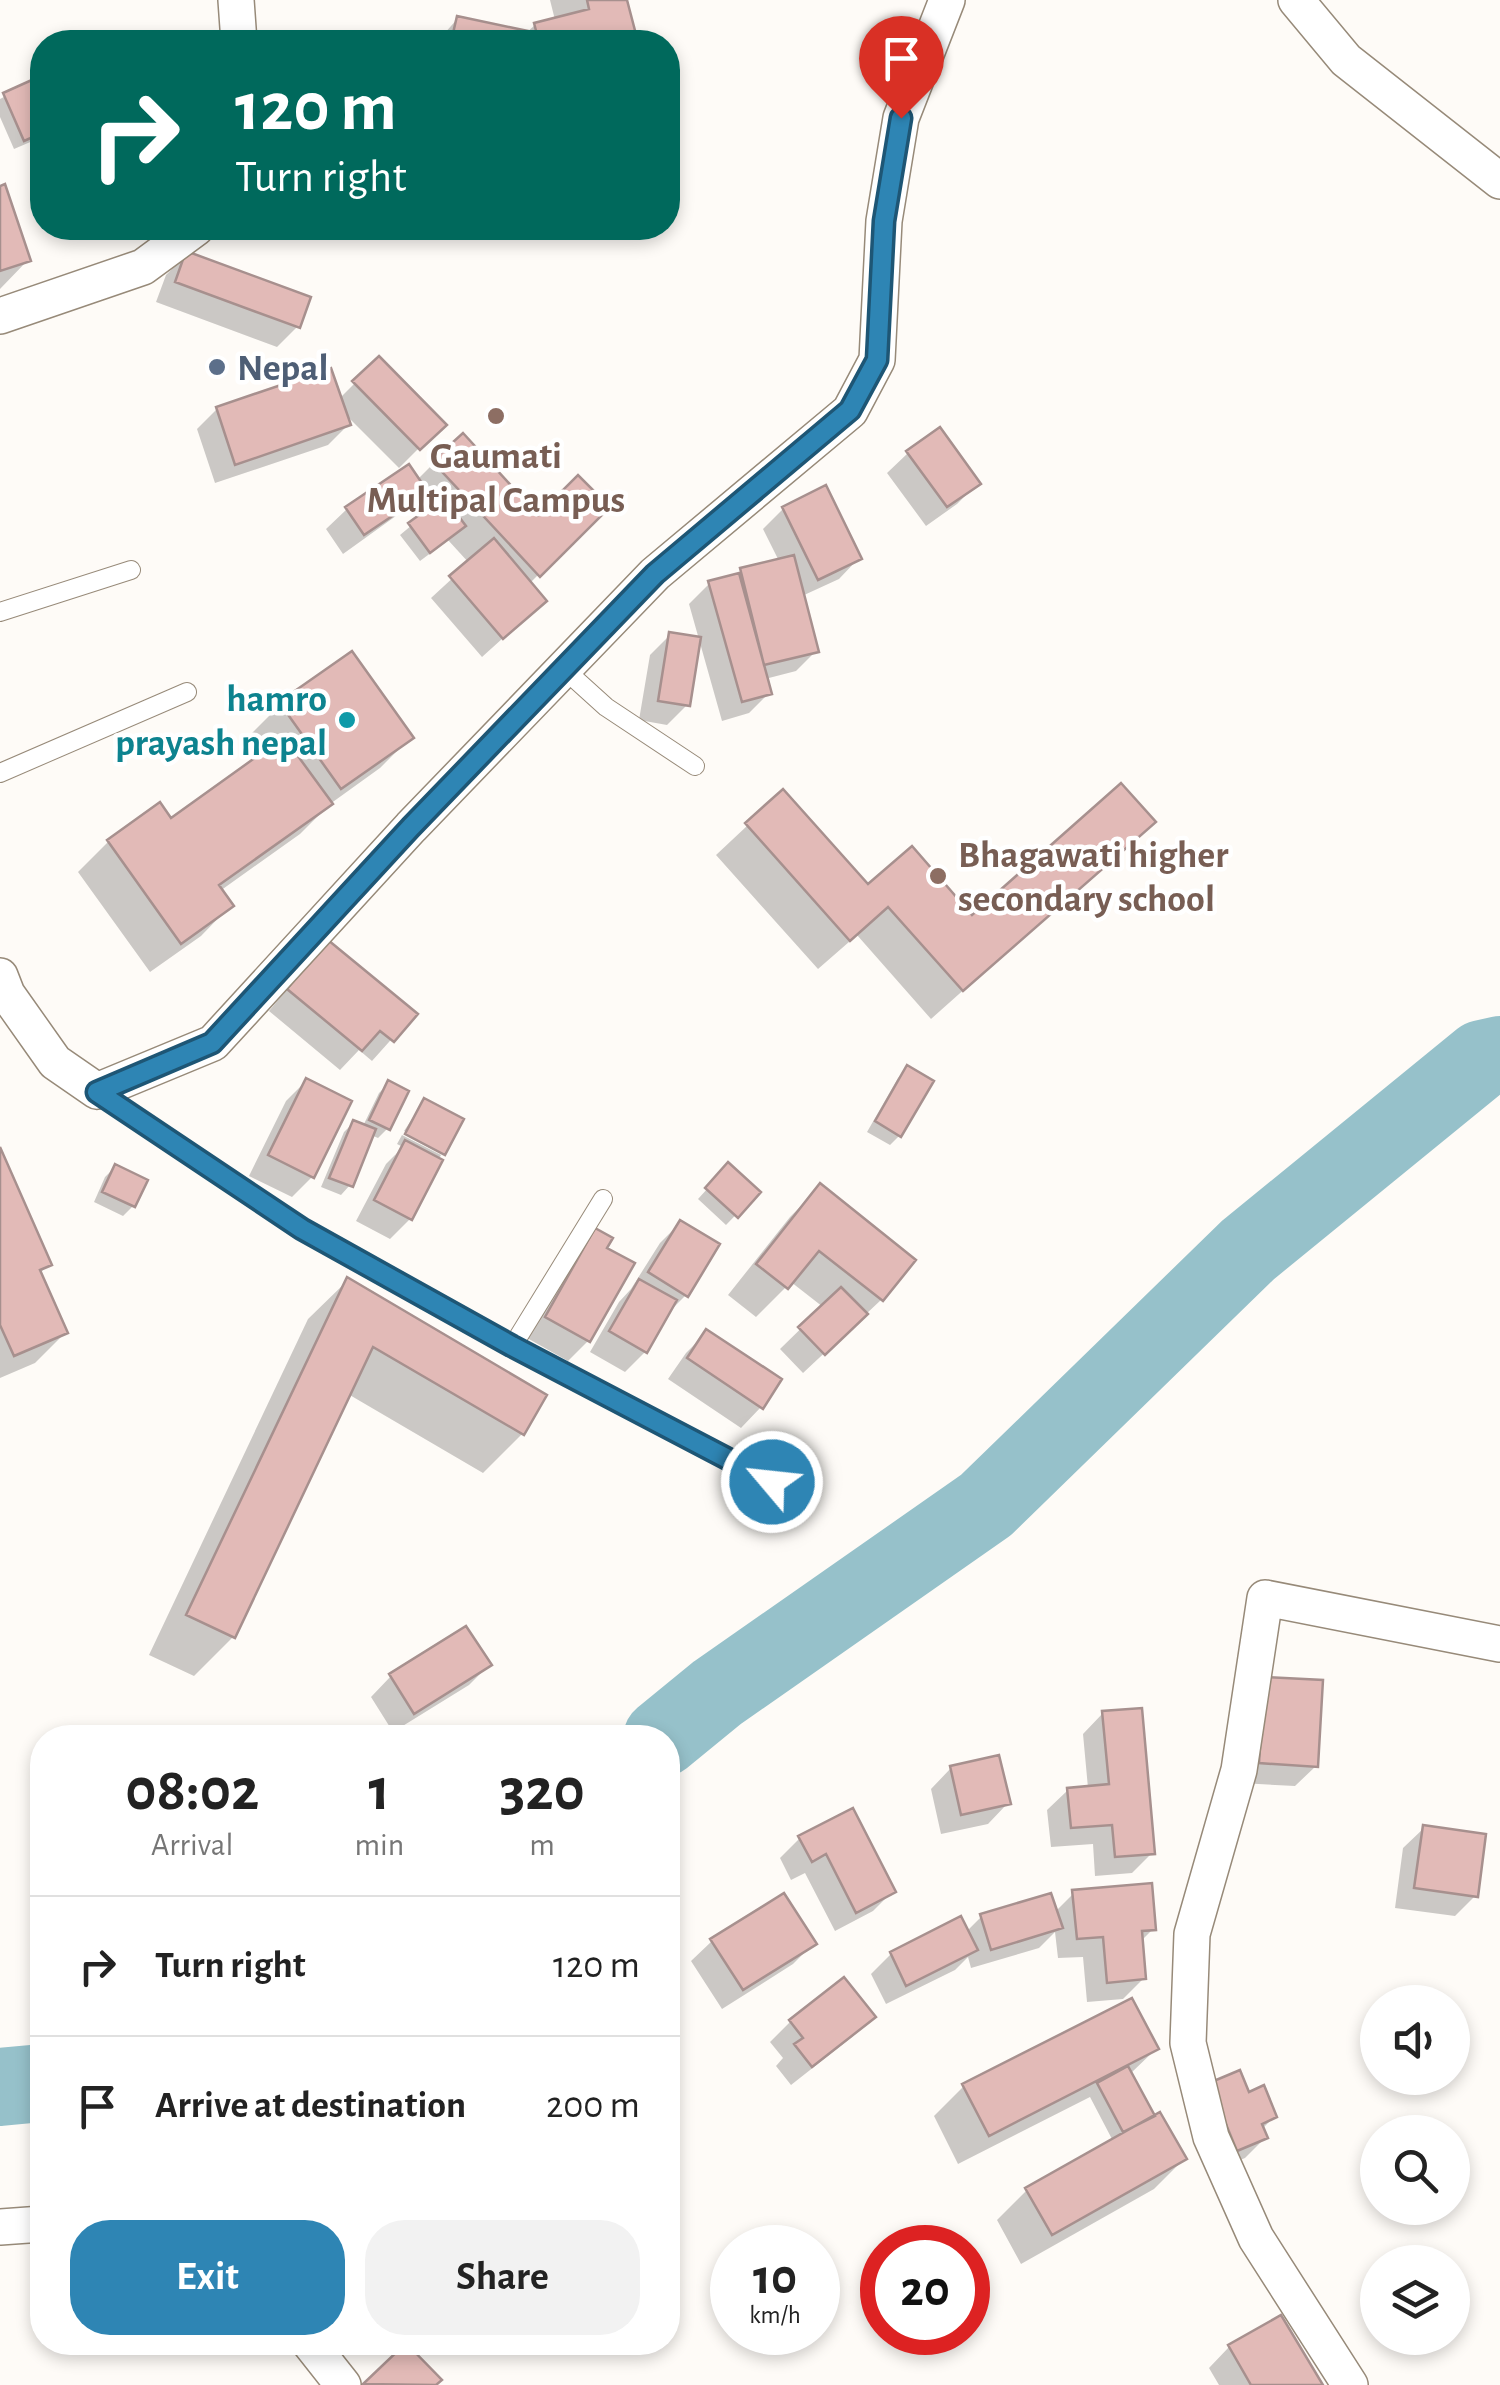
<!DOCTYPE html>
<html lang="en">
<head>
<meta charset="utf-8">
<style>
  body { margin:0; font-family:"Alegreya Sans",sans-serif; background:#f2f2f2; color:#222; height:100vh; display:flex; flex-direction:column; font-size:38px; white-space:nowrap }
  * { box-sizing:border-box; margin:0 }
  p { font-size:32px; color:#767676 }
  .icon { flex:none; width:55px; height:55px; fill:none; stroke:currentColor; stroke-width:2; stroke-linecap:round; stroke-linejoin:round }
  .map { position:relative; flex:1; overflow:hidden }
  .panel { position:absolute; left:30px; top:1725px; width:650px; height:630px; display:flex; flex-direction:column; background:#fff; border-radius:40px; box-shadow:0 5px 15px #0003 }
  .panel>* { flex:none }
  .banner { position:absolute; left:30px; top:30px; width:650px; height:210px; border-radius:40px; box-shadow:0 5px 15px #0003; background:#00695c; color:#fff; overflow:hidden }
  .controls { position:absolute; left:1360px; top:1985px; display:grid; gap:20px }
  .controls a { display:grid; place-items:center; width:110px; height:110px; border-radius:50%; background:#fff; box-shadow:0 5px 15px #0003; font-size:50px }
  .speed { position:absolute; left:710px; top:2225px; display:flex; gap:20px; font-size:50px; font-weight:700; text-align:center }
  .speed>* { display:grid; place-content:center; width:130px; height:130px; border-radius:50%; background:#fff; box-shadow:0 5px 15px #0003; line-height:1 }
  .speed small { font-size:25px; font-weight:400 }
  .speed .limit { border:15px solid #d22; background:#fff; color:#111 }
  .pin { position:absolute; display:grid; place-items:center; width:85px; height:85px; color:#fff; margin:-102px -42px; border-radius:50% 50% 50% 0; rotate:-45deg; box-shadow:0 0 10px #0007 }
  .pin .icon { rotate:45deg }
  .me { position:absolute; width:110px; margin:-55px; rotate:298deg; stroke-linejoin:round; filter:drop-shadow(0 0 8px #0008) }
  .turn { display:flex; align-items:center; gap:35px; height:210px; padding:0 40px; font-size:45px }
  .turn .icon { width:130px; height:130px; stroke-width:2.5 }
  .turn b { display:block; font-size:70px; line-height:85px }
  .eta { display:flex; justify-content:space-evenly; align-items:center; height:170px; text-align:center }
  .eta b { font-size:60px; font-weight:700; line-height:70px }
  .primary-button { display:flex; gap:20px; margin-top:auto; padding:20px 40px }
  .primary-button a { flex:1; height:115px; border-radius:40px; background:#2e85b4; color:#fff; font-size:40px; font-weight:700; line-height:115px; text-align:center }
  .primary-button a+a { background:#f2f2f2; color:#222 }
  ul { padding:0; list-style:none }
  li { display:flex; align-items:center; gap:30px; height:140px; padding:0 40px; border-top:2px solid #e0e0e0 }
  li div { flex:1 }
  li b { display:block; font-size:38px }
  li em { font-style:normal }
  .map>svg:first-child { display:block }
  .shadow { fill:#0003 }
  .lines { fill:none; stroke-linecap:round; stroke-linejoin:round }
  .river { stroke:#96c1ca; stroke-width:78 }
  .building { fill:#e2bab7; stroke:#a7908e; stroke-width:2.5 }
  .service-casing { stroke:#978a79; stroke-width:20 }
  .minor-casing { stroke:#978a79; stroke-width:38 }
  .service { stroke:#fff; stroke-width:18 }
  .minor { stroke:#fff; stroke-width:35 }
  .route-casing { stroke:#1e5675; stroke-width:25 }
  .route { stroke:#2e85b4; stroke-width:18 }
  .service-dot { fill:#5c6f8a; stroke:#fff; stroke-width:4 }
  .education-dot { fill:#8d6e63; stroke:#fff; stroke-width:4 }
  .culture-dot { fill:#0f9aa8; stroke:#fff; stroke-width:4 }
  .labels { text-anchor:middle; stroke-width:9; stroke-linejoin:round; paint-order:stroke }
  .service-label { font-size:38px; font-weight:bold; fill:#4e5e75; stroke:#fff; text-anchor:start }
  .education-label { font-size:38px; font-weight:bold; fill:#785e54; stroke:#fff }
  .culture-label { font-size:38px; font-weight:bold; fill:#0d838f; stroke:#fff; text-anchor:end }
</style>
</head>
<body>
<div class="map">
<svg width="1500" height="2385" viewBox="0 0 1500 2385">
  <rect width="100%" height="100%" fill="#fefbf7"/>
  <path class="shadow" d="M550,0h74l11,42h-198l21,-24 68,15 9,-8 20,-5z
    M33,82l9,22v33l-28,12 -14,-32v-18z
    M0,188l28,72 -28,29z
    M187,254l111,72 -21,21 -121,-45 10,-27z
    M379,359l64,65 -44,44 -55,-55 4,12 -20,20 -113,38 -18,-54 20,-20 122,-10z
    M908,453l70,30 -21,21 -31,22 -39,-53z
    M434,463l104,55 68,-11 -77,77 15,17 -62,56 -51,-59 38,-35 -21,-23 -28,21 -20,-26 24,-20 -10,-12 -71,51 -17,-25 21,-20 70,-29z
    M783,509l76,49 -20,21 -37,17 14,55 -20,20 -31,8 4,14 -20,20 -27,8 -33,-117 21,-21 25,-7 7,-6 37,-9 -16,-32z
    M670,635l17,70 -20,20 -28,-5 11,-65z
    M281,704l129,34 -30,30 -50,36 -30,30 -80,57 11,14 -30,31 -51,36 -72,-100 30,-30 52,-36 11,15 94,-67 -14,-20z
    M782,793l86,94 104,31 180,-96 -221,197 -74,-84 -39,34 -102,-114z
    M308,964l106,50 -42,47 -13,-11 -19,20 -71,-59z
    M907,1069l-8,67 -9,9 -23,-13 31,-54z
    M306,1081l6,96 -20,20 -43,-21 37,-75z
    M389,1083l-1,45 -10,10 -7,-3 -21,50 -9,10 -20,-8 23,-55 9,-9 10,3 16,-33z
    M424,1101l19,50 -39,-20z
    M402,1135l39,20 -31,64 -20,20 -34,-18 30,-57 17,-17 -6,-3z
    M0,1153l49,111 -10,10 26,59 -30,30 -35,15z
    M728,1166l30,26 -32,33 -28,-26z
    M115,1167l18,39 -10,10 -29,-14 11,-25z
    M820,1187l61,113 -78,73 -23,-24 43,-42 -32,-25 -35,35 -28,-22 62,-78z
    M680,1223l6,72 -21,21 -20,36 -20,20 -35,-20 29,-50 12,-13 29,-46z
    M595,1231l9,18 -16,92 -20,20 -41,-23 48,-87z
    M347,1281l175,153 -39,39 -135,-79 -115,243 -39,39 -45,-21 159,-336z
    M707,1332l54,75 -20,21 -73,-49 18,-26z
    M489,1665l-20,20 -76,47 -22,-35 20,-21z
    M1244,1700l72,66 -21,20 -55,-3z
    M1103,1713l49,140 -20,20 -37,3 -2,-32 -42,3 -4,-37 21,-20 20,-2 -5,-54z
    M951,1768l57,35 -20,21 -47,10 -10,-45z
    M1424,1828l51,68 -20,20 -60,-8 8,-60z
    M800,1838l93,53 -20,20 -38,20 -30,-58 -14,7 -11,-22z
    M1074,1893l79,36 -13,13 4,36 -21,21 -36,3 -4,-45 -25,1 -3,-26 -16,16 -68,20 -3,-11 -13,13 -69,34 -15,-30 20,-20 75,-22 15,-15 74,-5z
    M712,1941l101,3 -20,20 -71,45 -31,-48z
    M873,2017l-21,20 -61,48 -15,-19 7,-8 -13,-16 21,-21z
    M1156,2049l-26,25 23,45 31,40 -30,30 -133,75 -24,-44 30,-30 86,-49 -23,-44 -132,67 -24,-48 30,-30z
    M1210,2085l38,10 26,22 -12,12 3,9 -20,20 -29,12z
    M1280,2318l40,67h-101l-10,-17 20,-21z"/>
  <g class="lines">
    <path class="river" d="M662,1738l55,-45 269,-188 262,-255 234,-191 18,-4
      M0,2087l42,-4"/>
  </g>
  <path class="building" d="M587,0h40l11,42h-99l-5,-19 55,-14z
    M457,16l71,15 -3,11h-74z
    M34,79l8,19v35l-18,8 -21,-48z
    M5,184l26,77 -31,10v-85z
    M186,251l125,46 -11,31 -125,-46z
    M379,356l68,69 -27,25 -68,-69z
    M331,368l20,57 -116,40 -19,-58z
    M940,427l41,57 -34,23 -41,-56z
    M463,433l75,82 40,-40 32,32 -70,70 -108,-116z
    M409,464l19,28 -64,43 -19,-28z
    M826,485l36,74 -44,21 -36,-73z
    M444,497l22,29 -36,27 -22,-30z
    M494,538l53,63 -44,38 -54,-63z
    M794,555l25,97 -55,13 -24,-97z
    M739,573l33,121 -30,8 -34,-121z
    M669,632l32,5 -11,69 -32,-5z
    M352,651l62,87 -73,51 -62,-87z
    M284,737l49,67 -114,81 15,21 -53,38 -74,-104 53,-38 11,16z
    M1121,783l35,39 -193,169 -75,-84 -38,34 -105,-118 38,-34 85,95 44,-38 60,69z
    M328,940l90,74 -24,28 -14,-11 -18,20 -75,-62z
    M907,1065l27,16 -33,56 -26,-16z
    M306,1078l46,23 -38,77 -46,-23z
    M388,1080l21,11 -19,39 -21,-10z
    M424,1098l40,21 -19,36 -40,-21z
    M353,1120l23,9 -23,58 -24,-9z
    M405,1140l38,20 -31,60 -38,-20z
    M0,1147l52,118 -12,5 28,63 -54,23 -14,-31z
    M728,1162l33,30 -23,26 -33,-30z
    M115,1164l33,16 -13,27 -33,-15z
    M820,1183l96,77 -33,41 -64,-50 -31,38 -32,-25z
    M680,1220l40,24 -32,53 -40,-25z
    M595,1228l18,10 -6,10 28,15 -45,79 -45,-25z
    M347,1277l200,118 -23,40 -151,-88 -138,291 -49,-23z
    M639,1279l38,21 -30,53 -38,-22z
    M841,1287l27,27 -43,41 -27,-28z
    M706,1329l76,50 -19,30 -76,-51z
    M466,1626l26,39 -78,49 -25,-40z
    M1264,1677l59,3 -5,87 -59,-4z
    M1142,1708l13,146 -40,3 -3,-32 -41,3 -4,-40 42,-4 -7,-73z
    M999,1755l12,49 -50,11 -11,-49z
    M853,1808l43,84 -40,21 -30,-59 -14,8 -14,-26z
    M1423,1825l63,9 -8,63 -64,-9z
    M1152,1883l4,47 -14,1 4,48 -39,4 -4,-46 -26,2 -5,-49z
    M784,1893l33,51 -74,46 -33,-51z
    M1051,1893l12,35 -72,22 -11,-36z
    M961,1916l17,34 -72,36 -16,-34z
    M844,1977l32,40 -64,50 -18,-23 9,-6 -14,-18z
    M1132,1998l27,51 -170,87 -27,-52z
    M1128,2066l27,50 -32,16 -26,-49z
    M1240,2070l9,22 15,-7 13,32 -15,7 6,14 -31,13 -28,-68z
    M1160,2112l27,47 -135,76 -27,-47z
    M1281,2315l42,70h-72l-23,-40z
    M406,2343l36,37 -6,5 -73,-1z"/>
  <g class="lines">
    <defs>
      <path id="service" d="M0,612l131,-42
        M564,669l42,38 89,59
        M0,773l187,-81
        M97,1092l205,137 210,118 260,135
        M512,1347l91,-148"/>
      <path id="minor" d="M236,0l3,42
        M1296,0l50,60 154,121
        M0,316l143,-49 53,-39
        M0,976l7,18 48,68 42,29 116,-48 198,-216 244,-253 195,-163 27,-51 7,-139 17,-103 46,-118
        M0,2227l42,-3
        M309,2342l34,43
        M1350,2385l-94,-147 -45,-101 -23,-94 4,-109 47,-164 26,-172 235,46"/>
    </defs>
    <use href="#service" class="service-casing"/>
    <use href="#minor" class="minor-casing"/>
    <use href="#service" class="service"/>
    <use href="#minor" class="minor"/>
  </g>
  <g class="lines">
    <defs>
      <path id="route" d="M772,1482l-260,-136 -210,-117 -205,-137 115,-49 199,-216 244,-253 195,-164 27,-50 7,-139 17,-103"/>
    </defs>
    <use href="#route" class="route-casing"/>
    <use href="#route" class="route"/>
  </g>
  <circle class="service-dot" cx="217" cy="367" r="10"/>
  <g class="education-dot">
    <circle cx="496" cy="416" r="10"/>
    <circle cx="938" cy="876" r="10"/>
  </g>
  <circle class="culture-dot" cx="347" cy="720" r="10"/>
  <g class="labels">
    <g class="service-label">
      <text x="237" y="380">Nepal</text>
    </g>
    <g class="education-label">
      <text x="496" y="468">Gaumati<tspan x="496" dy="44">Multipal Campus</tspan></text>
      <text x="958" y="867" text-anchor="start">Bhagawati higher<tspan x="958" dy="44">secondary school</tspan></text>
    </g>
    <g class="culture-label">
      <text x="327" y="711">hamro<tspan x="327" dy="44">prayash nepal</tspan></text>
    </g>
  </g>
</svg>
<div class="controls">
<a><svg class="icon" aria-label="sound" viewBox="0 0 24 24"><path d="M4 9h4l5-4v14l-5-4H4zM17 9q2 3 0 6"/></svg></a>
<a><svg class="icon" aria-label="search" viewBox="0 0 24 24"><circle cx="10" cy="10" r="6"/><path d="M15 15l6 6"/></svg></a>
<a><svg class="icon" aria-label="layers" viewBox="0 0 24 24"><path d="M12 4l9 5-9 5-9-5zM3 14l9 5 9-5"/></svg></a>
</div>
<div class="speed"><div>10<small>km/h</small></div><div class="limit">20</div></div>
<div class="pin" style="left:901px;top:118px;background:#d93025"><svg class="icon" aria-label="arrive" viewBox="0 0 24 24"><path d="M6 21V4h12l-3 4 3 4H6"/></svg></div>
<svg class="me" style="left:772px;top:1482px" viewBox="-20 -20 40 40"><circle r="17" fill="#2e85b4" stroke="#fff" stroke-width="3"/><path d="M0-11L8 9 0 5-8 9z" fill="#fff"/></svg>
<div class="banner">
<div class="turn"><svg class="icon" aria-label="right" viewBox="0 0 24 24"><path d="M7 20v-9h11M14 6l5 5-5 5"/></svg><div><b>120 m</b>Turn right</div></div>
</div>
<section class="panel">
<div class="eta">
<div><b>08:02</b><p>Arrival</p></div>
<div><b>1</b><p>min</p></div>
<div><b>320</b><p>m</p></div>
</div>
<ul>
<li><svg class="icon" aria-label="right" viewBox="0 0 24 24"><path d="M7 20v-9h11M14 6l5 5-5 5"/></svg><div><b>Turn right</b></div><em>120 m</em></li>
<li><svg class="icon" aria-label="arrive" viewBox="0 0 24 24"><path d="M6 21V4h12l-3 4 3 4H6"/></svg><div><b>Arrive at destination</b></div><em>200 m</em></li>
</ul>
<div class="primary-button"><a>Exit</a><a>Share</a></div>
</section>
</div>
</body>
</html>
